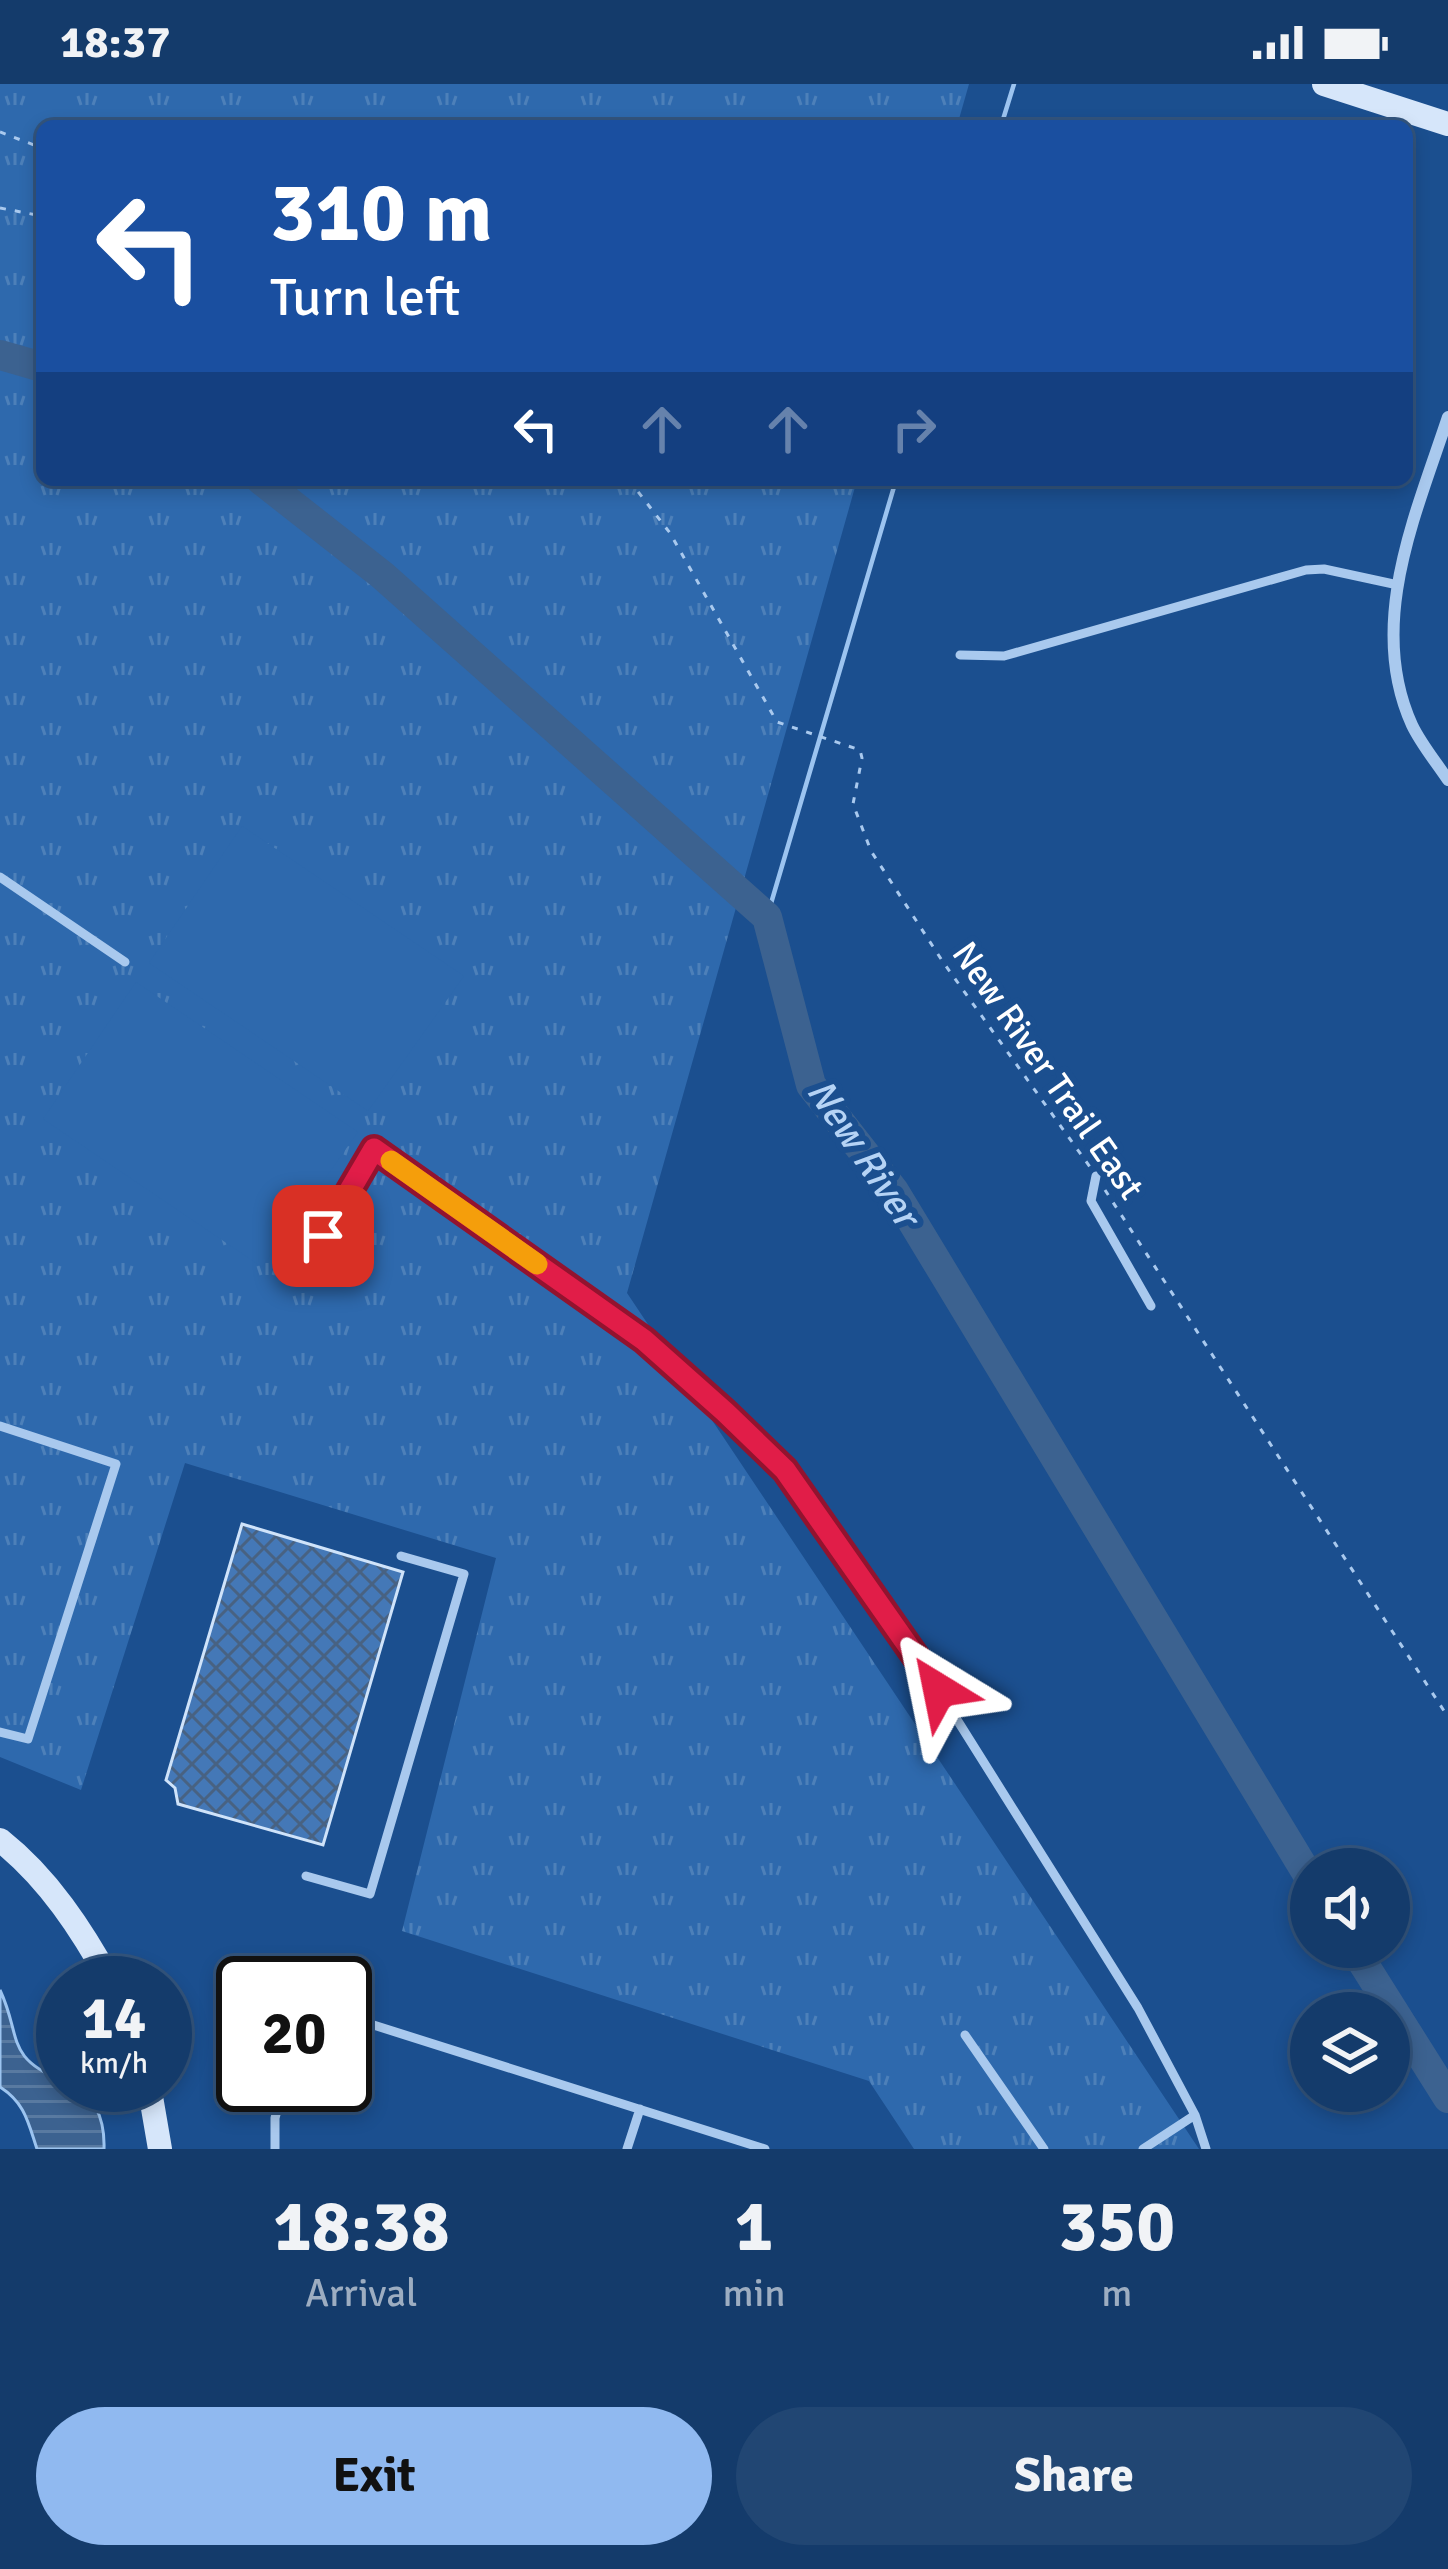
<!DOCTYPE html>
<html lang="en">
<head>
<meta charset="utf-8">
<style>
  body { margin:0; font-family:Signika,sans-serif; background:#214673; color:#f1f3f6; height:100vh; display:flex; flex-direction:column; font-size:45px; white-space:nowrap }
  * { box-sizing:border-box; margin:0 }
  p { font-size:39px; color:#9dadc1 }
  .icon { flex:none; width:66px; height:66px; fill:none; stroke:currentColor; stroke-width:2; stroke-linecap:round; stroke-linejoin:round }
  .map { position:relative; height:2065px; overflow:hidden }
  .panel { display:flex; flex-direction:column; background:#143b6b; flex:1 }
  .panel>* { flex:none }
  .top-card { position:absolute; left:36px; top:36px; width:1377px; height:366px; border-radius:18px; box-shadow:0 6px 18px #0003,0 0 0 3px #33557e; background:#1a4fa0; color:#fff; overflow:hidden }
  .controls { position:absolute; left:1290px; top:1764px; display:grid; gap:24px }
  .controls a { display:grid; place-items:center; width:120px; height:120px; border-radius:50%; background:#143b6b; box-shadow:0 6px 18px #0003,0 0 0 3px #33557e; font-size:60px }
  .speed { position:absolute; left:36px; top:1872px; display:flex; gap:24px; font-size:60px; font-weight:700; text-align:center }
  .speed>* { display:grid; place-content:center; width:156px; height:156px; border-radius:50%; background:#143b6b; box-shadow:0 6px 18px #0003,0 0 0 3px #33557e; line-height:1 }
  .speed small { font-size:30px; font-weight:400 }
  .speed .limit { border:6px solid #111; border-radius:18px; background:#fff; color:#111 }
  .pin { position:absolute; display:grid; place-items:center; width:102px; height:102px; color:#fff; margin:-51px; border-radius:24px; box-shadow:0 6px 18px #0006 }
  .me { position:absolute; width:132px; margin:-66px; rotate:325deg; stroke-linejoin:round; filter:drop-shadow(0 0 9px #0008) }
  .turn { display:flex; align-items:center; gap:42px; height:252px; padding:0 36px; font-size:54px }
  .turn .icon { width:156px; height:156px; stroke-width:2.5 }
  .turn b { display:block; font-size:84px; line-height:102px }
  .lanes { display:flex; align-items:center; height:114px; padding:0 36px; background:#0003; justify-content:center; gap:60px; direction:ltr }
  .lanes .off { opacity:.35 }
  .eta { display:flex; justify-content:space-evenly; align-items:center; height:204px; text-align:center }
  .eta b { font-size:72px; font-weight:700; line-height:84px }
  .primary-button { display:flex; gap:24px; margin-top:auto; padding:24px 36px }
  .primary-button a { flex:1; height:138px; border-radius:72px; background:#90b9f0; color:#111; font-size:48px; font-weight:700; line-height:138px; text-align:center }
  .primary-button a+a { background:#214673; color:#f1f3f6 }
  .status { display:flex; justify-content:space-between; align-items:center; height:84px; padding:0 60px; background:#143b6b; direction:ltr }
  .status svg { height:33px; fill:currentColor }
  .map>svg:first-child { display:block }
  .grass { fill:url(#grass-tufts) }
  .garden { fill:#2e69ad }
  .water { fill:url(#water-rules); stroke:#9cc4f0; stroke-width:3 }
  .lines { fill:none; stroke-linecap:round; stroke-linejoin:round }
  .stream { stroke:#9cc4f0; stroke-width:4.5 }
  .river { stroke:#3c6290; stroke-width:30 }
  .building { fill:url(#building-cross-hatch); stroke:#cfe3fa; stroke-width:3 }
  .path { stroke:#a9c9ee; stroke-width:3; stroke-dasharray:6 9; stroke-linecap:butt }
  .service { stroke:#a9c9ee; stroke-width:9 }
  .minor { stroke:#a9c9ee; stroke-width:12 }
  .secondary { stroke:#d6e6fa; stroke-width:24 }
  .route-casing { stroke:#92132f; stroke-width:30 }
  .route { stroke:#e11d48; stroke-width:21 }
  .slow { stroke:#f59e0b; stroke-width:21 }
  .labels { text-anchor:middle; stroke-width:12; stroke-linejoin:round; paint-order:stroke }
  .street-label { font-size:36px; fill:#fff; stroke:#1b4f8f }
  .water-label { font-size:39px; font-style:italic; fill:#b5d3f5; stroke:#1b4f8f }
</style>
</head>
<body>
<div class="status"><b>18:37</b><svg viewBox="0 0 49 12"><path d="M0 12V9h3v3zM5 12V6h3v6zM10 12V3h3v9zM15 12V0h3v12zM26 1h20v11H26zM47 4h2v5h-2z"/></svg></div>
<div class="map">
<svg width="1448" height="2065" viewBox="0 0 1448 2065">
  <defs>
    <pattern id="grass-tufts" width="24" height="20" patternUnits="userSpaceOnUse" patternTransform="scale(3)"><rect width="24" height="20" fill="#2e69ad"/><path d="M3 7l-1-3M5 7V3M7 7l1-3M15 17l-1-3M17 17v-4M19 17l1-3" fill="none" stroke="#4d80b9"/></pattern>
    <pattern id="water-rules" width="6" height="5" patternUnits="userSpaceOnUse" patternTransform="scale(3)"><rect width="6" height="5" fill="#3c6290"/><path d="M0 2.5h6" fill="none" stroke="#597aa1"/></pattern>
    <pattern id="building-cross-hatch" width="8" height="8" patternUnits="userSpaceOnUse" patternTransform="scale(3)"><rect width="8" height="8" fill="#4478b7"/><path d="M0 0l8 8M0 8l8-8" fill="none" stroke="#486282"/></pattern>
  </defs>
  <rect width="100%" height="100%" fill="#1b4f8f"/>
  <path class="grass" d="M0,0h969l-12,42h-915v354h815l-230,813 572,856h-285l-45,-68 -467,-150 94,-373 -311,-95 -104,327 -81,-33z"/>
  <path class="garden" d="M242,742l222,150 -96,135 -219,-148z
    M136,898l222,150 -96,135 -219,-148z"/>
  <path class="water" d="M0,1906c22,47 4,67 63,91v4c32,3 42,36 41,64h-67c-9,-27 -12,-46 -37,-62z"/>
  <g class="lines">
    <path class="stream" d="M1001,42l13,-42
      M767,833l129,-437"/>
    <path class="river" d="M0,271l42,12
      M261,396l121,95 385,342 44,168 83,106 417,689
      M1353,1863l95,151"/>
  </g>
  <path class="building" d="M242,1440l161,48 -80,273 -145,-41 -3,-16 -9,-8z"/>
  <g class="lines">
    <path class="path" d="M0,48l42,16
      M0,124l42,8
      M629,396l41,53 107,189 83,28 2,8 -9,46 18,47 72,111 147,205
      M1105,1106l343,527"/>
    <path class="service" d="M960,571l44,1 302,-86 18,-1 74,16
      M0,793l125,85
      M1096,1092l-5,25 60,105
      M323,1152l51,-87 270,191 142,130 153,221 199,317 57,107 11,34
      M0,1342l116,38 -88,275 -28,-7
      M306,1792l64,18 94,-320 -63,-18
      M345,1941l19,-3 401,127
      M965,1951l79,114
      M275,2065v-31l9,-33
      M627,2065l13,-40
      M1143,2065l52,-34"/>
    <path class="minor" d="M1448,333c-32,97 -82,207 -36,308 9,19 24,37 36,55"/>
    <path class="secondary" d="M1324,0l124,40
      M0,1756c48,38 82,90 111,143
      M149,2001l11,64"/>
  </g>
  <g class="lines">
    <defs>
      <path id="route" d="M323,1152l51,-87 270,191 81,72 60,58 154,220"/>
    </defs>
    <use href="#route" class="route-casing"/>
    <use href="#route" class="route"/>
    <path class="slow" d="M391,1077l146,103"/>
  </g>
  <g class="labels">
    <g class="street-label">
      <text transform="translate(1049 986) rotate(55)" y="13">New River Trail East</text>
    </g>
    <g class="water-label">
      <text transform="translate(864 1068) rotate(56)" y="14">New River</text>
    </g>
  </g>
</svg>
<div class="controls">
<a><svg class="icon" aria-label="sound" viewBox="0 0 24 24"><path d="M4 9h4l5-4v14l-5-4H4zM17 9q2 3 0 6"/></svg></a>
<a><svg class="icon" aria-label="layers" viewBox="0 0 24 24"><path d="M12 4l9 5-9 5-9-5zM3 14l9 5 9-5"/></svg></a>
</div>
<div class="speed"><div>14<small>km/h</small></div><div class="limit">20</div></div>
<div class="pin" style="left:323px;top:1152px;background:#d93025"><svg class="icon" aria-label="arrive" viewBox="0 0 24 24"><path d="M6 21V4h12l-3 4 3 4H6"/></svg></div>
<svg class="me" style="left:939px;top:1606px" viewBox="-20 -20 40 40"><path d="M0-17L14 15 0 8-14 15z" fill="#e11d48" stroke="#fff" stroke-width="4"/></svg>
<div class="top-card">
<div class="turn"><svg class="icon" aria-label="left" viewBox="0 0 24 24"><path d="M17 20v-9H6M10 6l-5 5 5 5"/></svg><div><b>310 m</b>Turn left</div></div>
<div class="lanes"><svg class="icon" aria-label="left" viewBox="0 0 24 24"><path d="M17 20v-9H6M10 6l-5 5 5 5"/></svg><svg class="icon off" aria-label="ahead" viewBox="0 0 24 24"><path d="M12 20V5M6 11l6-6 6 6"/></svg><svg class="icon off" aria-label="ahead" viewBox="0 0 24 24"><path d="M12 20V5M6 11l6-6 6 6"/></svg><svg class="icon off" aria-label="right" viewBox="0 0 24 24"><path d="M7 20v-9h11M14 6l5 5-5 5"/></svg></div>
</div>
</div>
<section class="panel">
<div class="eta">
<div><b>18:38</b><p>Arrival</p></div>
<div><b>1</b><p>min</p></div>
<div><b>350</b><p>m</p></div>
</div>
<div class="primary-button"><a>Exit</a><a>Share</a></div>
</section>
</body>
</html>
